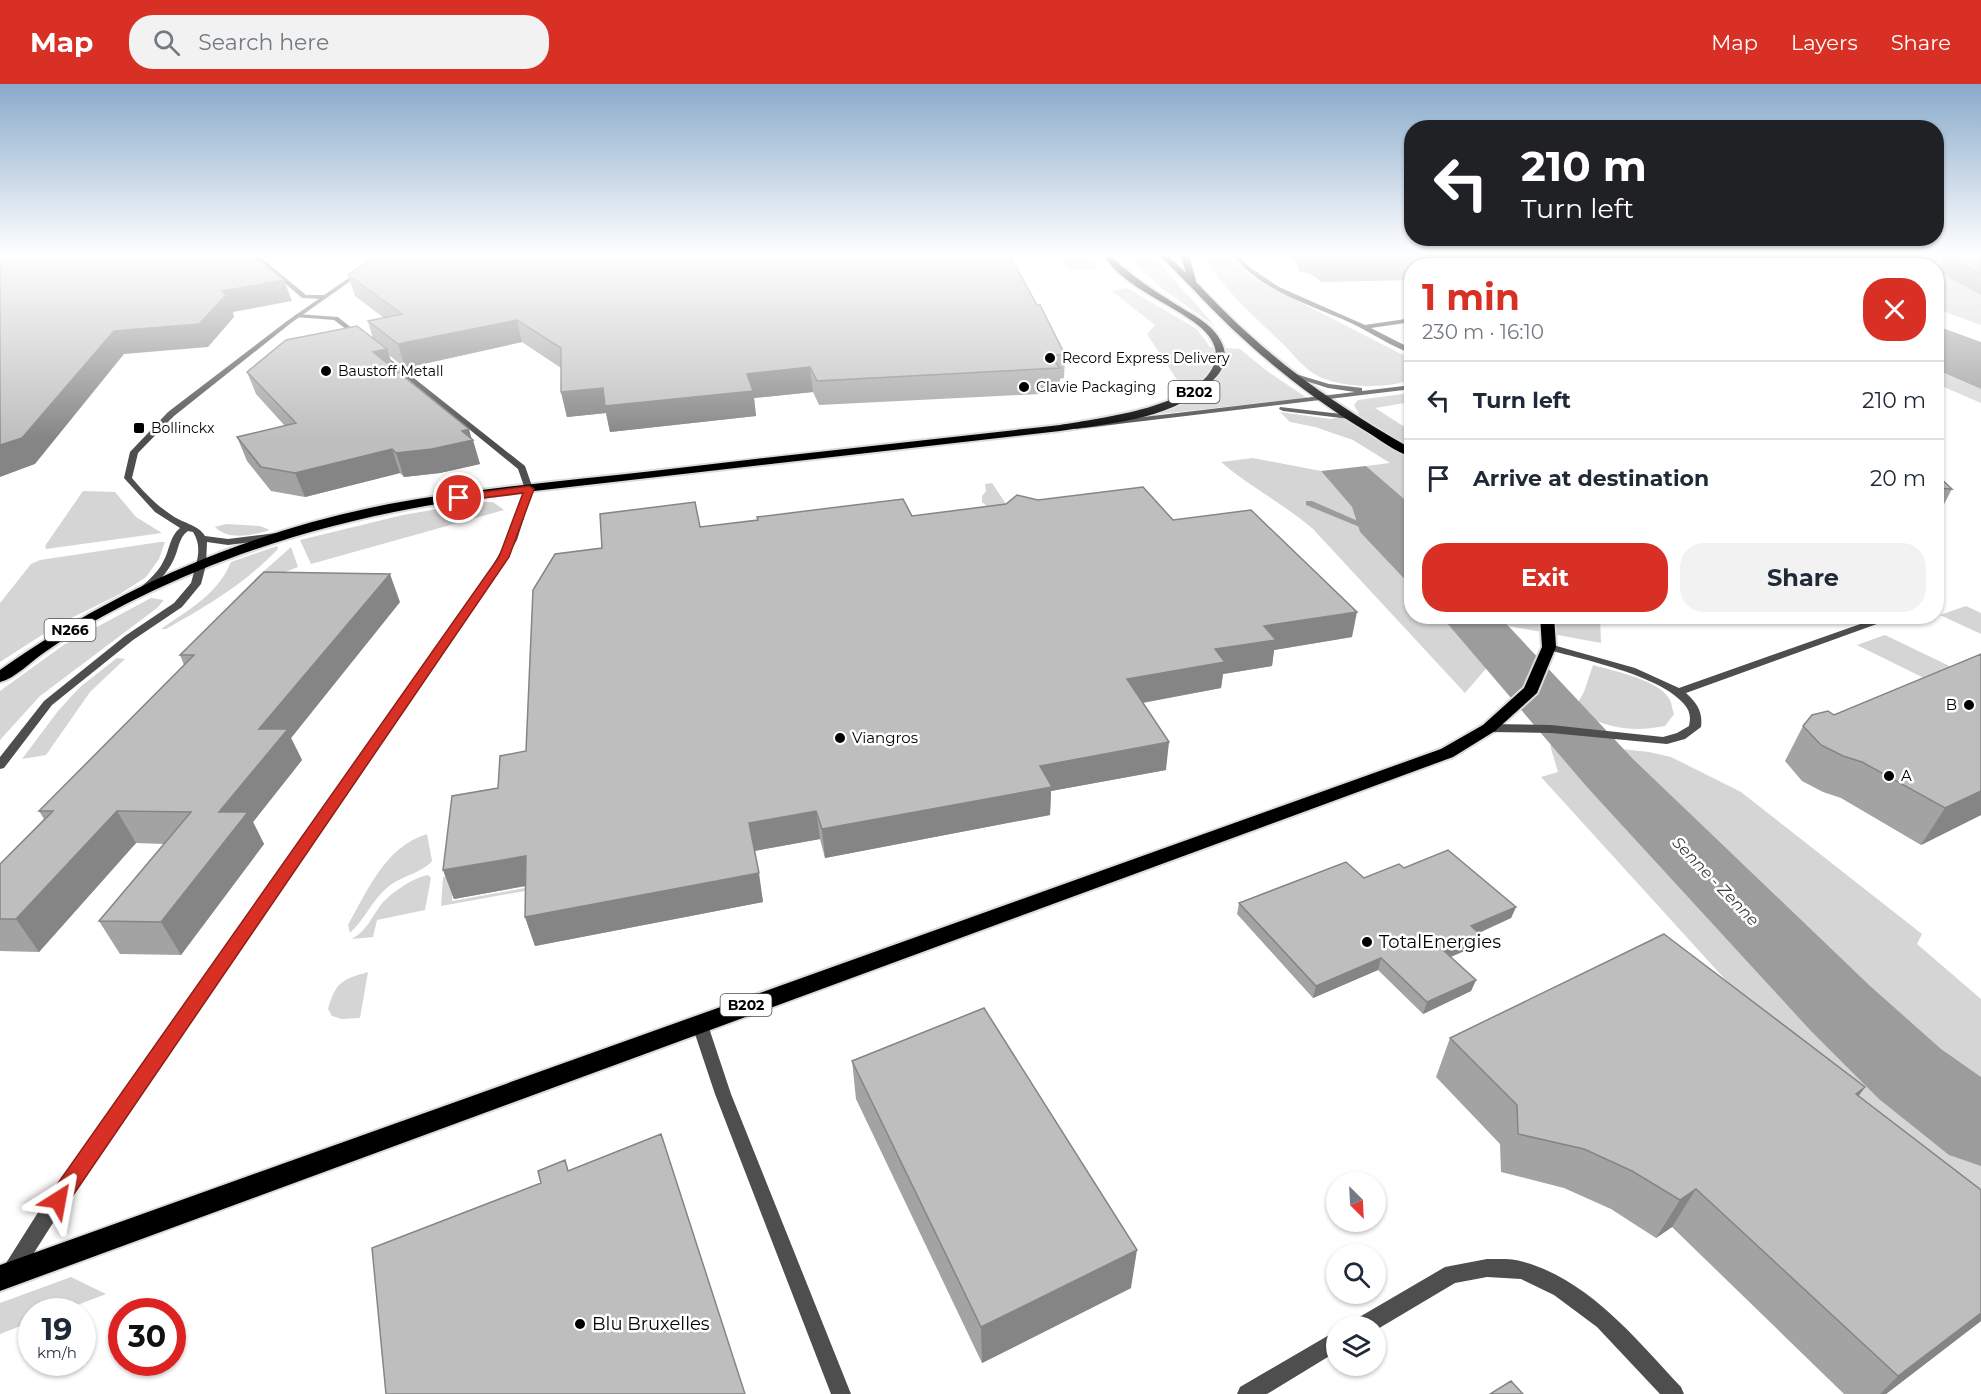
<!DOCTYPE html>
<html lang="en">
<head>
<meta charset="utf-8">
<style>
  body { margin:0; font-family:Montserrat,sans-serif; background:#f2f2f3; color:#1f2937; height:100vh; display:flex; flex-direction:column; font-size:22px; white-space:nowrap }
  * { box-sizing:border-box; margin:0 }
  p { font-size:20px; color:#747a83 }
  .icon { flex:none; width:33px; height:33px; fill:none; stroke:currentColor; stroke-width:2; stroke-linecap:round; stroke-linejoin:round }
  .map { position:relative; flex:1; overflow:hidden }
  .details { position:absolute; left:1404px; top:174px; width:540px; height:366px; display:flex; flex-direction:column; background:#fff; border-radius:24px; box-shadow:0 2px 4px #0004 }
  .details>* { flex:none }
  .hud { position:absolute; left:1404px; top:36px; width:540px; height:126px; border-radius:24px; box-shadow:0 2px 4px #0004; background:#202124; color:#fff; overflow:hidden }
  .needle { width:39px; rotate:156deg }
  .controls { position:absolute; left:1326px; top:1088px; display:grid; gap:12px }
  .controls a { display:grid; place-items:center; width:60px; height:60px; border-radius:50%; background:#fff; box-shadow:0 2px 4px #0004; font-size:30px }
  .speed { position:absolute; left:18px; top:1214px; display:flex; gap:12px; font-size:30px; font-weight:700; text-align:center }
  .speed>* { display:grid; place-content:center; width:78px; height:78px; border-radius:50%; background:#fff; box-shadow:0 2px 4px #0004; line-height:1 }
  .speed small { font-size:15px; font-weight:400 }
  .speed .limit { border:9px solid #d22; background:#fff; color:#111 }
  .pin { position:absolute; display:grid; place-items:center; width:51px; height:51px; color:#fff; margin:-26px; border:3px solid #fff; border-radius:50%; box-shadow:0 2px 6px #0007 }
  .me { position:absolute; width:66px; margin:-33px; rotate:34deg; stroke-linejoin:round; filter:drop-shadow(0 0 4px #0008) }
  .turn { display:flex; align-items:center; gap:21px; height:126px; padding:0 18px; font-size:27px }
  .turn .icon { width:78px; height:78px; stroke-width:2.5 }
  .turn b { display:block; font-size:42px; line-height:51px }
  .round { display:grid; place-items:center; flex:none; width:63px; height:63px; border-radius:24px; background:#f2f2f3 }
  .summary { display:flex; align-items:center; justify-content:space-between; height:102px; padding:0 18px }
  h1 { font-size:36px; font-weight:700; line-height:45px; color:#d93025 }
  .button { display:flex; gap:12px; margin-top:auto; padding:12px 18px }
  .button a { flex:1; height:69px; border-radius:24px; background:#d93025; color:#fff; font-size:24px; font-weight:700; line-height:69px; text-align:center }
  .button a+a { background:#f2f2f3; color:#1f2937 }
  ul { padding:0; list-style:none }
  li { display:flex; align-items:center; gap:18px; height:78px; padding:0 18px; border-top:2px solid #e0e1e3 }
  li div { flex:1 }
  li b { display:block; font-size:22px }
  li em { font-style:normal }
  header { display:flex; align-items:center; gap:36px; box-sizing:border-box; height:84px; padding:0 30px; background:#d93025; color:#fff }
  header strong { font-size:28px }
  nav { display:flex; gap:33px; margin-inline-start:auto; font-size:21px }
  .search { width:420px; height:54px; background:#f2f2f3; display:flex; align-items:center; gap:15px; box-sizing:border-box; padding:0 21px; border-radius:24px; color:#747a83; font-size:22px }
  .map>svg:first-child { display:block }
  .green { fill:#d5d5d5 }
  .water { fill:#9c9c9c }
  .lines { fill:none; stroke-linecap:round; stroke-linejoin:round }
  .stream { fill:#9c9c9c; fill-rule:evenodd }
  .river { fill:#9c9c9c; fill-rule:evenodd }
  .trunk-casing { stroke:#dbdbdb; stroke-width:4 }
  .motorway-casing { stroke:#dbdbdb; stroke-width:3 }
  .minor { fill:#4e4e4e; fill-rule:evenodd }
  .tertiary { fill:#4e4e4e; fill-rule:evenodd }
  .trunk { fill:#000; fill-rule:evenodd }
  .motorway { fill:#000; fill-rule:evenodd }
  .wall { fill:#a3a3a3 }
  .shaded-wall { fill:#858585 }
  .building { fill:#bebebe; stroke:#858585; stroke-width:1.5 }
  .route { fill:#d93025; stroke:#8d1f18; stroke-width:1.5 }
  .poi-dot { fill:#000; stroke:#fff; stroke-width:2 }
  .labels { text-anchor:middle; stroke-width:5; stroke-linejoin:round; paint-order:stroke }
  .far-poi-label { font-size:14px; fill:#000; stroke:#fff; text-anchor:start }
  .shield { fill:#fff; stroke:#4c4c4c; stroke-width:1.5 }
  .shield-label { font-size:14px; font-weight:bold; fill:#000 }
  .poi-label { font-size:15px; fill:#000; stroke:#fff; text-anchor:start }
  .water-label { font-size:16px; font-style:italic; fill:#3d3d3d; stroke:#fff }
  .near-poi-label { font-size:18px; fill:#000; stroke:#fff; text-anchor:start }
</style>
</head>
<body>
<header>
<strong>Map</strong>
<div class="search"><svg class="icon" aria-label="search" viewBox="0 0 24 24"><circle cx="10" cy="10" r="6"/><path d="M15 15l6 6"/></svg>Search here</div>
<nav><a>Map</a><a>Layers</a><a>Share</a></nav>
</header>
<div class="map">
<svg width="1981" height="1310" viewBox="0 0 1981 1310">
  <rect width="100%" height="100%" fill="#fff"/>
  <path class="green" d="M1058,172h29l12,13 -30,1z
    M1127,172h26l63,71 -53,-38z
    M1204,172h27l16,17 12,8 152,78v20c-22,11 -77,9 -98,-6 -11,-7 -20,-19 -30,-29 -28,-27 -60,-54 -79,-88z
    M1779,172h202v69l-44,-16 -1,-43 -128,-1z
    M1127,204l70,41 13,18 30,2 27,22 40,27 -164,18 29,-7 23,-11 -12,-9 -36,-55 8,-9 -43,-34z
    M1936,286l45,19v14l-44,-19z
    M1403,310l8,8 -36,6 36,23v93l-8,-25 -37,-33 24,-3 -37,-23 -38,-13 -25,-5 -10,-10 50,7 29,-5 -5,-9 4,-5z
    M1253,374l68,13 31,36 8,25 51,54 1,30 29,1 8,7 55,-5 -2,-2h98l1,26 -92,-17 -13,31 -31,36 -152,-164c-29,-25 -63,-42 -92,-67z
    M992,399l16,24 -18,2 -8,-7v-6l4,-5 -1,-7z
    M83,407l32,1 21,25 26,16 -116,16 -1,-3z
    M478,418h15l11,8 -193,54 -11,-24 103,-25z
    M226,440l34,2 10,4c-16,5 -42,11 -55,-3z
    M160,458h5l-6,17 -13,18 -26,17 -61,30 -59,38v-59l31,-39 9,-4z
    M277,462l1,3c-35,36 -70,56 -112,80h-5c27,-19 57,-35 70,-67z
    M291,463l7,20 -41,16 -3,-3z
    M151,514l13,2 -7,8 -117,88 -40,44v-49l65,-47z
    M1966,522l15,7v21l-41,-19z
    M1885,551l77,37 -28,11 -77,-38z
    M117,574l8,1 -35,33 -44,63 -24,4 36,-48 22,-24z
    M1593,581c21,6 67,15 77,35 2,4 2,10 4,14l-9,12c-39,7 -57,1 -92,-15l11,-19z
    M1575,660l74,8 22,5 70,35 181,142 -5,10 64,55v206l-239,-207 -201,-221 17,-5 -8,-27z
    M427,750l5,27c-7,10 -32,16 -43,25 -17,14 -24,33 -39,47l-2,-8c19,-34 38,-79 79,-91z
    M428,791l3,3 -6,32 -48,10 -4,17 -21,2c15,-9 18,-19 28,-33 9,-12 32,-28 48,-31z
    M454,791l-2,26 79,-14 -1,3 -89,16 2,-29z
    M368,888l-8,46 -18,1 -10,-3 -4,-7c8,-27 13,-29 40,-37z
    M71,1193l35,17 -44,17h-30l-1,11 -31,12v-31z"/>
  <path class="water" d="M1642,172h97l25,9h-95z
    M1937,242l44,16v47l-44,-19z
    M1366,382l38,33 7,25v62l-51,-54 -8,-25 -31,-36z
    M1502,532l3,3 -56,6 -8,-8z"/>
  <g class="lines">
    <path class="stream" d="M1306,417h6l62,27 -1,2h-6l-61,-25z"/>
    <path class="river" d="M1441,532h58l134,143 236,226 72,64 40,28v89l-32,-11 -70,-56 -68,-68 -224,-244z"/>
    <defs>
      <path id="trunk" d="M1104,172h7c19,19 42,34 66,49 11,7 24,13 34,23 14,14 20,31 6,48 -37,43 -105,47 -157,55l-569,65c-124,16 -238,46 -351,101 -33,16 -65,34 -95,55 -14,9 -29,26 -45,30v-12c116,-82 250,-139 389,-166 87,-16 176,-23 264,-33 136,-16 271,-31 407,-46 39,-7 143,-18 155,-64 4,-14 -6,-27 -16,-35 -30,-24 -74,-38 -95,-70z
        M1192,200h6c67,72 129,116 214,165v8c-17,-5 -33,-18 -48,-27 -65,-40 -120,-86 -172,-142z
        M1540,532h14l2,31 -19,46 -42,38 -42,26 -1453,534v-26l1441,-516 42,-24 41,-37 18,-41z"/>
      <path id="motorway" d="M1160,172h8l18,17 -5,-17h8l9,32h-6z"/>
    </defs>
    <use href="#trunk" class="trunk-casing"/>
    <use href="#motorway" class="motorway-casing"/>
    <path class="minor" d="M254,172h5l47,39h17l3,2 -3,2 -21,-1z
      M1233,172h6l10,11 30,20 86,38 47,-7v4l-41,6 41,21v5c-21,-8 -39,-20 -59,-30 -41,-19 -89,-31 -120,-68z
      M297,230l41,3 26,21 -5,1 -25,-19 -39,-3 -1,-1z
      M377,268h4l144,114 8,23 -16,51 -18,32 -448,654 -33,52 -7,2 -7,-2 -3,-7 36,-57 452,-642 18,-32 18,-51 -7,-20 -141,-115z
      M1289,288l40,12 33,4v3l50,-6v4l-336,40 -4,-2 4,-2 279,-33 -27,-4 -41,-13v-2z
      M1280,323l70,8 4,2 -4,2 -67,-8 -4,-2z
      M201,478l5,3 -5,19 -19,23 -49,33 -81,65 -48,63 -4,1v-12l44,-56 81,-65 49,-33 17,-20 5,-18z
      M1883,532h16l-213,77c11,10 17,19 15,34l-16,12 -18,5 -116,-11 -62,-1 -6,-4 6,-4 62,1 112,12 14,-4 12,-7c2,-9 1,-15 -5,-22 -24,-29 -103,-45 -139,-55l-1,-2 1,-2h8l82,23 44,20z
      M699,932l6,2 2,4 24,72 120,300h-20l-116,-300 -24,-72 2,-4z
      M1487,1175c12,0 26,-1 37,3 66,19 112,77 157,125l3,7h-24l-63,-67 -43,-32 -33,-16 -34,-2 -32,6 -79,47v-4h-23l3,-7 89,-52z
      M1336,1247v21l-69,42h-30l3,-7z"/>
    <path class="tertiary" d="M380,172h6l-95,67 -117,93 -36,37 -6,25c11,13 23,26 38,36 11,9 28,10 35,22l23,3 49,-6 5,3 -5,3 -49,6 -21,-3 -1,23 -5,3 -5,-3c3,-12 4,-22 -3,-33l-5,-1c-10,7 -9,19 -15,30 -6,12 -16,22 -25,31h-8v-4c9,-8 18,-16 23,-26 7,-12 6,-25 17,-34l-25,-16 -31,-34 6,-26 38,-40 119,-91z"/>
    <use href="#trunk" class="trunk"/>
    <use href="#motorway" class="motorway"/>
  </g>
  <path class="wall" d="M1287,172h266l7,10h-148v14l-90,2 -11,-8 -12,-2 -2,-9z
    M1787,172h63v1l-47,4z
    M1946,172h35v39l-42,-23z
    M348,191l689,30 28,50 -1,23 -4,1v14l-241,12 -6,-13 -59,6 2,18 -146,16 -4,-19 -39,4 -6,-25v-24l-39,-26 -117,26 -16,-13 4,14 79,70 8,25 -40,9 -36,4 -4,-4 -95,24 -34,-6 -24,-30 -10,-24 48,-11 -29,-32 -9,-22 126,-33 -5,-18 16,-3 -29,-22z
    M1936,390l16,15 -12,23h-4z
    M1038,416l135,20 179,117 -78,13 -2,16 -49,8 -2,14 -78,15 23,67 -115,21 -1,24 -225,43 -5,-19 -66,12 9,51 -228,44 -10,-29 1,-31 -72,13 -11,-29 55,-82 28,-37 76,-203 98,-21 58,-7 -1,-3 155,-1z
    M400,518l-109,136 11,22 -49,62 11,22 -83,111 -61,-1 -21,-33 65,-77 -28,-1 -97,109 -39,-1v-87l44,-45 -5,-8 145,-146 -4,-10z
    M1981,570v161l-60,30 -80,-47 -18,-6 -21,-11 -17,-20 18,-35 31,-11z
    M1404,784l112,39 -5,11 -32,15 1,1 -4,12 -26,11 26,23 -5,11 -48,23 -45,-44 -65,28 -76,-84 2,-11 125,-25z
    M1450,954l415,49 -7,9 123,94v131l-95,73h-42l-172,-167 -16,11 -45,-29 -47,-21 -63,-16 -1,-28 -64,-67z
    M852,977l279,227 -149,75 -126,-264z"/>
  <path class="shaded-wall" d="M1805,172h45v1l-47,4z
    M284,196l8,21 -59,11 1,5 -26,30 -84,7 -89,110 -35,13v-32l114,-114 108,-40z
    M517,236l5,22 -117,26 -7,-24z
    M387,265l7,21 -21,-18z
    M810,283l3,25 -59,6 2,18 -146,16 -4,-19 -39,4 -6,-25z
    M469,345l3,11h1l7,24 -40,9 -36,4 -8,-24z
    M392,365l8,24 -95,24 -10,-24z
    M390,490l10,28 -109,136 11,22 -49,62 11,22 -83,111 -20,-33 58,-110 40,-83z
    M1357,528l-5,25 -78,13 -2,16 -49,8 -2,14 -97,18 3,-27 88,-30 49,-23z
    M1169,658l-3,28 -115,21 -1,24 -225,43 -3,-29 218,-63z
    M1981,707v24l-60,30 24,-37z
    M117,727l19,32 -97,109 -23,-33z
    M816,727l4,28 -66,12 -5,-28z
    M526,772l10,28 -82,15 -11,-29z
    M759,789l4,29 -228,44 -10,-29z
    M1516,823l-5,11 -44,20 4,-12z
    M1480,850l-4,12 -37,16 4,-12z
    M1381,874l-3,12 -65,28 3,-12z
    M1476,896l-5,11 -48,23 4,-12z
    M1865,1003l-28,39 19,-32z
    M1696,1105l-24,38 -16,11 24,-38z
    M1137,1166l-6,38 -149,75 -1,-36z
    M1981,1229v8l-95,73h-6l18,-18z"/>
  <path class="building" d="M0,172h254l30,24 -62,11 4,4 -27,29 -85,7 -92,107 -22,7z
    M375,172h635l27,49h3l25,50h-15l10,13 -243,13 -7,-14 -63,7 6,17 -148,15 -2,-18 -42,4v-44l-44,-28 -119,24 -30,-23 34,-7 -54,-39z
    M1319,172h123l3,1 -120,4z
    M1449,172h104l7,10h-96l-2,-4h-11z
    M1947,172h34v18z
    M357,242l30,23 -14,3 96,77 -7,2 11,9 -41,9 -36,4 -4,-4 -97,24 -34,-6 -24,-30 59,-14 -49,-51 39,-32z
    M1936,390l16,15 -16,-1z
    M1143,403l30,33 78,-10 106,102 -93,14 12,14 -61,9 10,13 -98,17 42,63 -129,24 12,21 -230,42 -6,-18 -67,12 10,50 -234,44 1,-61 -83,14 9,-74 46,-8 2,-32 26,-5 7,-161 22,-36 47,-6 -2,-34 95,-12 5,25 58,-7 -1,-3 146,-18 9,17 94,-12 11,-9 21,5z
    M264,488l126,2 -131,155h29l-69,83h29l-87,110 -62,-1 92,-109 -74,-1 -101,108h-16v-55l53,-53h-14l155,-156h-14z
    M1981,570v137l-36,17 -83,-46 -19,-6 -22,-11 -18,-19 9,-11 16,-4 6,4z
    M1448,766l68,57 -45,19 9,8 -37,16 33,30 -49,22 -46,-44 -65,28 -77,-83 107,-41 18,16 35,-14 5,4z
    M1664,850l201,153 -9,7 125,96v123l-83,63 -202,-187 -16,11 -48,-29 -48,-22 -66,-15 -1,-29 -67,-67z
    M984,924l153,242 -156,77 -129,-266z
    M661,1050l84,260h-359l-14,-146 169,-65 -3,-12 27,-11 3,11z
    M1511,1297l12,13h-33z"/>
  <linearGradient id="sky" x2="0" y2="1"><stop stop-color="#89aaca"/><stop offset="0.48" stop-color="#fff"/><stop offset="1" stop-color="#fff" stop-opacity="0"/></linearGradient>
  <rect width="1981" height="355" fill="url(#sky)"/>
  <path class="route" d="M529,402l5,3 -25,68 -444,650 -7,2 -7,-2 -3,-7 3,-7 448,-636 24,-64 -64,8 -5,-3 5,-3z"/>
  <g class="poi-dot">
    <circle cx="1050" cy="274" r="6"/>
    <circle cx="326" cy="287" r="6"/>
    <circle cx="1024" cy="303" r="6"/>
    <rect x="133" y="338" width="12" height="12" rx="3"/>
    <circle cx="1969" cy="621" r="6"/>
    <circle cx="840" cy="654" r="6"/>
    <circle cx="1889" cy="692" r="6"/>
    <circle cx="1367" cy="858" r="6"/>
    <circle cx="580" cy="1240" r="6"/>
  </g>
  <g class="labels">
    <g class="far-poi-label">
      <text x="1062" y="279">Record Express Delivery</text>
      <text x="338" y="292">Baustoff Metall</text>
      <text x="1036" y="308">Clavie Packaging</text>
      <text x="151" y="349">Bollinckx</text>
    </g>
    <g class="shield">
      <rect x="1168.5" y="297" width="51" height="22" rx="4.5"/>
      <rect x="44.5" y="535" width="51" height="22" rx="4.5"/>
      <rect x="720.5" y="910" width="51" height="22" rx="4.5"/>
    </g>
    <g class="shield-label">
      <text x="1194" y="313">B202</text>
      <text x="70" y="551">N266</text>
      <text x="746" y="926">B202</text>
    </g>
    <g class="poi-label">
      <text x="1957" y="626" text-anchor="end">B</text>
      <text x="852" y="659">Viangros</text>
      <text x="1901" y="697">A</text>
    </g>
    <g class="water-label">
      <text transform="translate(1716 797) rotate(46)" y="6">Senne - Zenne</text>
    </g>
    <g class="near-poi-label">
      <text x="1379" y="864">TotalEnergies</text>
      <text x="592" y="1246">Blu Bruxelles</text>
    </g>
  </g>
</svg>
<div class="controls">
<a><svg class="needle" viewBox="-14 -14 28 28"><path d="M0-13l5 13h-10z" fill="#e53935"/><path d="M0 13l5-13h-10z" fill="#747a83"/></svg></a>
<a><svg class="icon" aria-label="search" viewBox="0 0 24 24"><circle cx="10" cy="10" r="6"/><path d="M15 15l6 6"/></svg></a>
<a><svg class="icon" aria-label="layers" viewBox="0 0 24 24"><path d="M12 4l9 5-9 5-9-5zM3 14l9 5 9-5"/></svg></a>
</div>
<div class="speed"><div>19<small>km/h</small></div><div class="limit">30</div></div>
<div class="pin" style="left:459px;top:414px;background:#d93025"><svg class="icon" aria-label="arrive" viewBox="0 0 24 24"><path d="M6 21V4h12l-3 4 3 4H6"/></svg></div>
<svg class="me" style="left:58px;top:1116px" viewBox="-20 -20 40 40"><path d="M0-17L14 15 0 8-14 15z" fill="#d93025" stroke="#fff" stroke-width="4"/></svg>
<div class="hud">
<div class="turn"><svg class="icon" aria-label="left" viewBox="0 0 24 24"><path d="M17 20v-9H6M10 6l-5 5 5 5"/></svg><div><b>210 m</b>Turn left</div></div>
</div>
<section class="details">
<div class="summary"><div><h1>1 min</h1><p>230 m · 16:10</p></div><a class="round" style="background:#d93025;color:#fff"><svg class="icon" aria-label="close" viewBox="0 0 24 24"><path d="M6 6l12 12M18 6L6 18"/></svg></a></div>
<ul>
<li><svg class="icon" aria-label="left" viewBox="0 0 24 24"><path d="M17 20v-9H6M10 6l-5 5 5 5"/></svg><div><b>Turn left</b></div><em>210 m</em></li>
<li><svg class="icon" aria-label="arrive" viewBox="0 0 24 24"><path d="M6 21V4h12l-3 4 3 4H6"/></svg><div><b>Arrive at destination</b></div><em>20 m</em></li>
</ul>
<div class="button"><a>Exit</a><a>Share</a></div>
</section>
</div>
</body>
</html>
